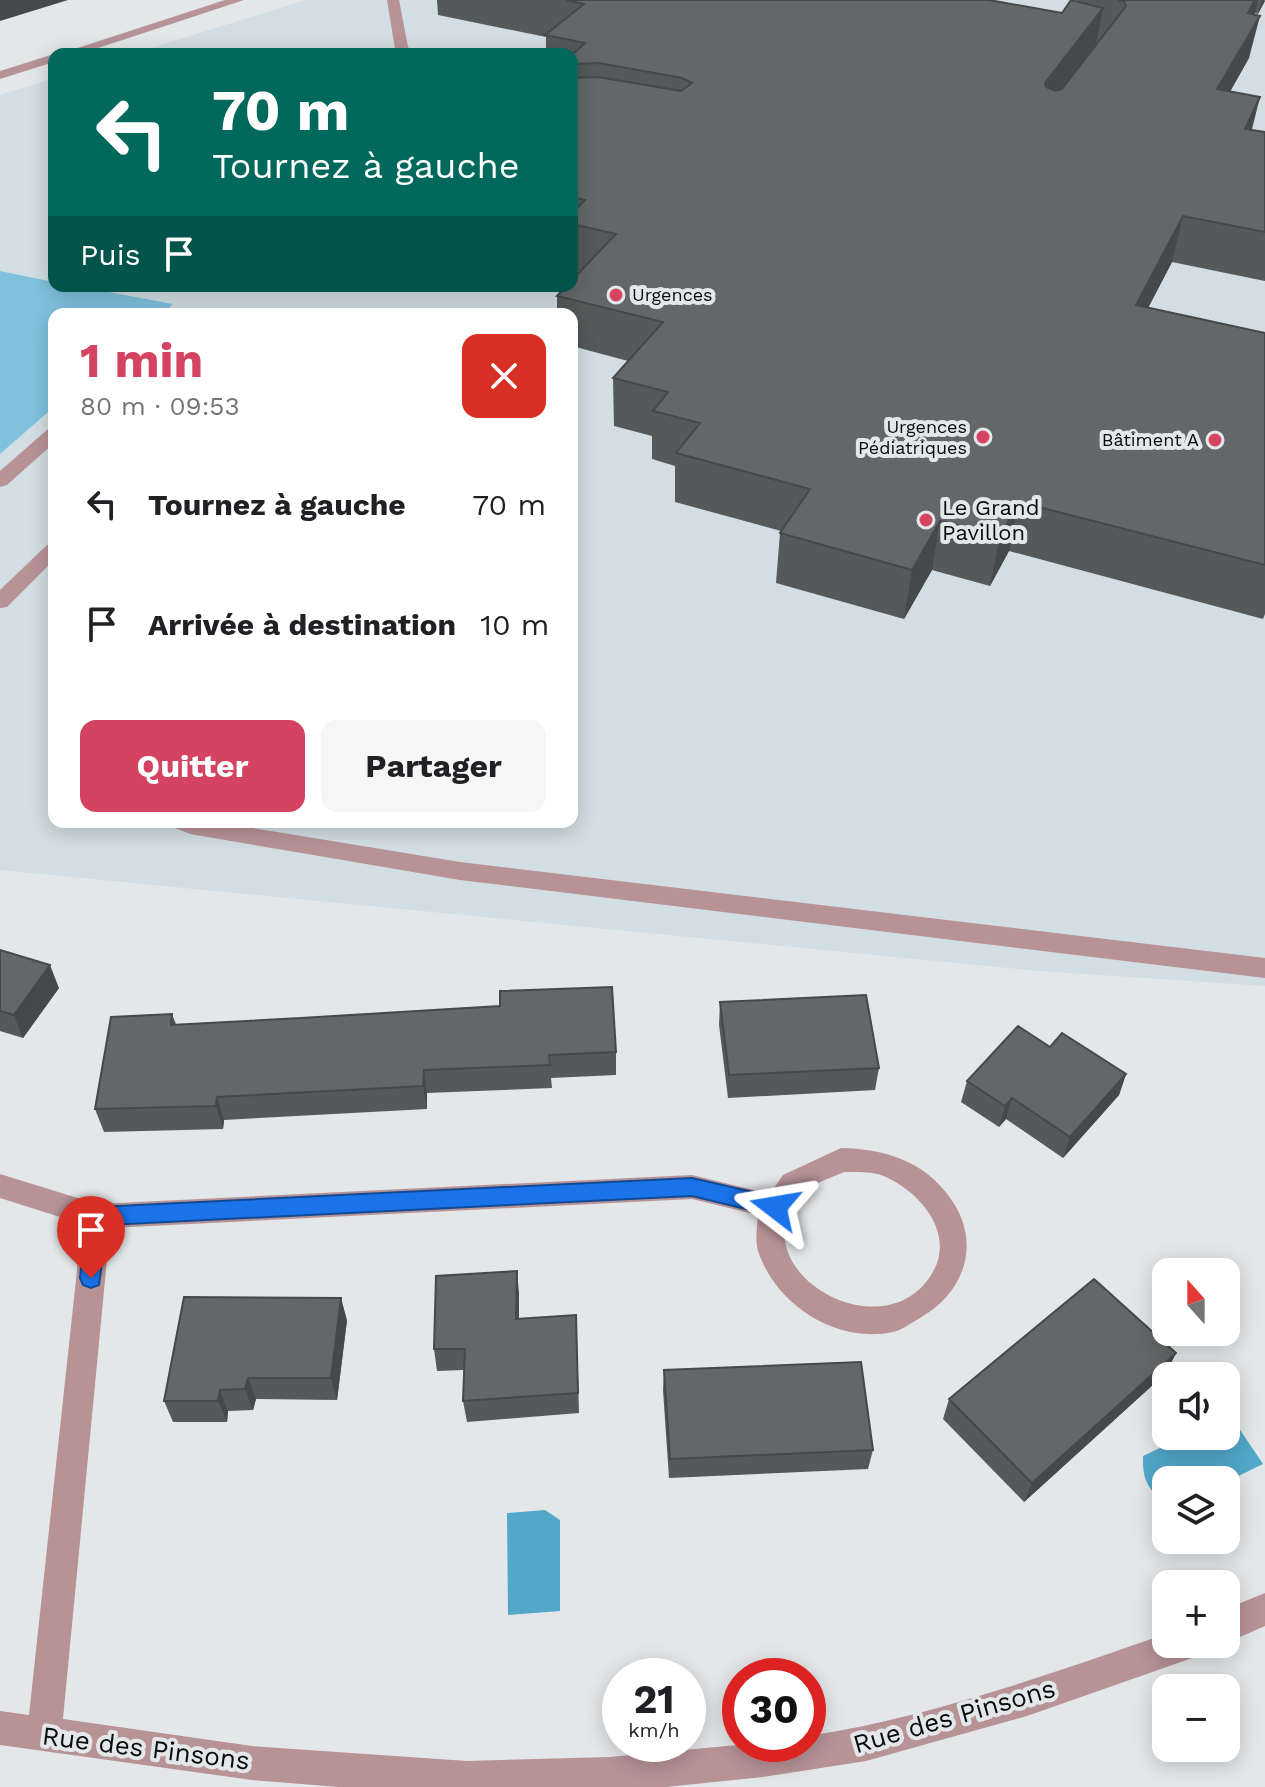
<!DOCTYPE html>
<html lang="fr">
<head>
<meta charset="utf-8">
<style>
  body { margin:0; font-family:"Work Sans",sans-serif; background:#f6f6f6; color:#202124; height:100vh; display:flex; flex-direction:column; font-size:30px; white-space:nowrap }
  * { box-sizing:border-box; margin:0 }
  p { font-size:26px; color:#757577 }
  .icon { flex:none; width:44px; height:44px; fill:none; stroke:currentColor; stroke-width:2; stroke-linecap:round; stroke-linejoin:round }
  .map { position:relative; flex:1; overflow:hidden }
  .details { position:absolute; left:48px; top:308px; width:530px; height:520px; display:flex; flex-direction:column; background:#fff; border-radius:16px; box-shadow:0 4px 20px #0003 }
  .details>* { flex:none }
  .guide { position:absolute; left:48px; top:48px; width:530px; height:244px; border-radius:16px; box-shadow:0 4px 20px #0003; background:#00695c; color:#fff; overflow:hidden }
  .needle { width:52px; rotate:339deg }
  .controls { position:absolute; left:1152px; top:1258px; display:grid; gap:16px }
  .controls a { display:grid; place-items:center; width:88px; height:88px; border-radius:16px; background:#fff; box-shadow:0 4px 20px #0003; font-size:40px }
  .speed { position:absolute; left:602px; top:1658px; display:flex; gap:16px; font-size:40px; font-weight:700; text-align:center }
  .speed>* { display:grid; place-content:center; width:104px; height:104px; border-radius:50%; background:#fff; box-shadow:0 4px 20px #0003; line-height:1 }
  .speed small { font-size:20px; font-weight:400 }
  .speed .limit { border:12px solid #d22; background:#fff; color:#111 }
  .pin { position:absolute; display:grid; place-items:center; width:68px; height:68px; color:#fff; margin:-82px -34px; border-radius:50% 50% 50% 0; rotate:-45deg; box-shadow:0 0 8px #0007 }
  .pin .icon { rotate:45deg }
  .me { position:absolute; width:88px; margin:-44px; rotate:284deg; stroke-linejoin:round; filter:drop-shadow(0 0 6px #0008) }
  .turn { display:flex; align-items:center; gap:28px; height:168px; padding:0 32px; font-size:36px }
  .turn .icon { width:104px; height:104px; stroke-width:2.5 }
  .turn b { display:block; font-size:56px; line-height:68px }
  .then { display:flex; align-items:center; height:76px; padding:0 32px; background:#0003; gap:16px; font-size:30px }
  .round { display:grid; place-items:center; flex:none; width:84px; height:84px; border-radius:16px; background:#f6f6f6 }
  .head { display:flex; align-items:center; justify-content:space-between; height:136px; padding:0 32px }
  h1 { font-size:48px; font-weight:700; line-height:60px; color:#d44462 }
  .button { display:flex; gap:16px; margin-top:auto; padding:16px 32px }
  .button a { flex:1; height:92px; border-radius:16px; background:#d44462; color:#fff; font-size:32px; font-weight:700; line-height:92px; text-align:center }
  .button a+a { background:#f6f6f6; color:#202124 }
  ul { padding:0; list-style:none }
  li { display:flex; align-items:center; gap:24px; height:120px; padding:0 32px }
  li div { flex:1 }
  li b { display:block; font-size:30px }
  li em { font-style:normal }
  .map>svg:first-child { display:block }
  .built { fill:#d2dee3 }
  .green { fill:#80c2de }
  .water { fill:#52a8c9 }
  .lines { fill:none; stroke-linecap:round; stroke-linejoin:round }
  .minor { fill:#b79396; fill-rule:evenodd }
  .wall { fill:#565959 }
  .shaded-wall { fill:#464849 }
  .building { fill:#646768; stroke:#464849; stroke-width:2 }
  .route { fill:#1a73e8; stroke:#114b97; stroke-width:2 }
  .poi-dot { fill:#d44462; stroke:#e4e7e9; stroke-width:3 }
  .labels { text-anchor:middle; stroke-width:8; stroke-linejoin:round; paint-order:stroke }
  .far-poi-label { font-size:18px; fill:#0a0b0c; stroke:#e4e7e9; text-anchor:end }
  .poi-label { font-size:22px; fill:#0a0b0c; stroke:#e4e7e9; text-anchor:start }
  .near-street-label { font-size:26px; fill:#0a0b0c; stroke:#e4e7e9 }
</style>
</head>
<body>
<div class="map">
<svg width="1265" height="1787" viewBox="0 0 1265 1787">
  <rect width="100%" height="100%" fill="#e4e7e9"/>
  <path class="built" d="M306,0h959v986l-226,-15 -1039,-101v-416l54,-47v415h518v-508h-410l10,-10 -95,-18h495v-232h-440z
    M54,78v204l-54,-11v-176z"/>
  <path class="green" d="M0,271l54,11v4h23l96,18 -11,10h-108v93l-54,47z"/>
  <path class="water" d="M1230,1415l33,49 -37,18v-2h-60v23c-18,-12 -24,-25 -23,-47l42,-20h41v-19z
    M545,1510l15,10v91l-52,4 -1,-102z"/>
  <g class="lines">
    <path class="minor" d="M225,0h19l-164,54h-21z
      M387,0h12l9,47 8,7h-16l-5,-5z
      M54,54v8l-54,17v-8z
      M54,428v15l-47,42 -7,2v-16l48,-42z
      M54,543v17l-47,47 -7,1v-18l47,-45z
      M171,822h45l244,40 805,96v20l-805,-98 -270,-46 -15,-6z
      M841,1148c42,1 81,12 107,47 35,45 18,97 -28,123 -9,5 -18,12 -27,14 -57,12 -117,-27 -135,-81 -3,-10 -1,-25 0,-36l-66,-16 -582,29 -47,491 189,27 215,15 143,-4 138,-13h60v-8c123,-19 241,-62 358,-102v10h37l-5,12 -171,60 -161,45 -103,16 -97,10h-327l-87,-7 -252,-35v-34l29,4 53,-491 -82,-26v-24l97,30 595,-29 78,19 13,-19zM844,1172c14,0 29,-1 42,5 33,15 68,54 48,93 -47,88 -199,-1 -133,-75 9,-11 30,-17 43,-23z
      M1265,1593v33l-39,17v-34z"/>
  </g>
  <path class="wall" d="M437,0h552l73,13 15,-11v-2h188l-7,14 -3,-1 -6,45 -19,34 22,38 13,2v149l-93,-19 -24,46 117,25v281l-2,5 -254,-68 -19,35 -58,-16 -28,49 -128,-36 4,-50 1,-2 -106,-29v-36l-23,-7v-23l-38,-10 -1,-48 15,-17 -56,-15v-32h-15v-18l23,-24 -8,-2v-216h-26v-17l-108,-22z
    M0,950l59,38 -36,50 -23,-7z
    M720,1002l159,66 -4,22 -147,8 -9,-73z
    M172,1014l4,10 440,28v23l-65,3 1,10 -125,5v16l-203,11 -1,9 -119,3 -9,-23z
    M1126,1074l-7,21 -56,63 -57,-39 -7,8 -38,-25 6,-21z
    M519,1293v26l58,18 2,76 -112,9 -4,-21 1,-31 -27,1 -3,-22z
    M347,1320l-10,80 -81,-1 -3,11 -25,1 -1,11h-54l-9,-21z
    M1176,1353l-10,20 -142,129 -81,-83 6,-20z
    M664,1370l209,80 -5,19 -199,9 -6,-88z"/>
  <path class="shaded-wall" d="M0,0h68l-68,21z
    M1255,0h3l-6,27 8,-11 -11,42 -43,75 11,-44 31,-76z
    M1262,0l3,1 -7,13z
    M1103,8l-8,42 -57,76 7,-43z
    M1260,97l-11,44 -4,-12z
    M1183,216l-11,46 -47,90 11,-47z
    M1019,502l-10,49 -19,35 10,-50z
    M940,521l-8,49 -28,49 8,-49z
    M50,965l9,23 -36,50 -9,-23z
    M424,1070l3,23v16l-4,-23z
    M1126,1074l-7,21 -56,63 7,-21z
    M217,1097l7,23 -1,9 -7,-23z
    M1012,1098l-6,21 -7,8 6,-21z
    M517,1271l2,22 -1,47 -2,-21z
    M341,1298l6,22 -10,80 -6,-22z
    M1176,1353l-10,20 -142,129 8,-19z
    M248,1378l8,21 -3,11 -8,-21z
    M220,1390l8,21 -1,11 -9,-21z"/>
  <path class="building" d="M566,0h423l73,13 9,-13 32,8 -58,75 1,4 9,4 7,-2 64,-83 -2,-5 -6,-1h137l-7,13 12,3 -43,73 43,8 -15,32 20,3v100l-82,-16 -47,89 129,28v232l-246,-63 -19,34 -60,-15 -28,49 -132,-37 30,-44 -134,-36 24,-30 -47,-12 15,-19 -55,-14 50,-56 -106,-26 9,-10h6v-6l44,-46 -44,-10v-11l13,-13 -13,-3v-119l26,-1 83,14 11,-8 -10,-5 -83,-15 -27,1v-9l13,-12 -40,-8 39,-31z
    M0,950l50,15 -36,50 -14,-4z
    M612,987l4,65 -67,3 1,10 -126,5 -1,16 -206,11 -1,9 -121,3 16,-92 61,-3 -1,11 130,-7 199,-12v-15z
    M866,995l13,73 -150,7 -9,-73z
    M1018,1026l32,21 12,-14 64,41 -56,63 -58,-39 -7,8 -38,-25z
    M517,1271l-1,48 60,-4 2,78 -115,8 2,-52h-31l2,-73z
    M1094,1279l82,74 -144,130 -83,-84z
    M184,1297l157,1 -10,80h-83l-3,11 -25,1 -2,11h-54z
    M861,1362l12,88 -203,9 -6,-89z"/>
  <path class="route" d="M692,1178l83,19 7,3 3,7 -3,6 -7,3 -83,-20 -585,29 -8,60 -8,3 -8,-3 -3,-7 6,-62 3,-6 8,-3z"/>
  <g class="poi-dot">
    <circle cx="616" cy="295" r="8"/>
    <circle cx="983" cy="437" r="8"/>
    <circle cx="1215" cy="440" r="8"/>
    <circle cx="926" cy="520" r="8"/>
  </g>
  <g class="labels">
    <g class="far-poi-label">
      <text x="632" y="301" text-anchor="start">Urgences</text>
      <text x="967" y="433">Urgences<tspan x="967" dy="21">Pédiatriques</tspan></text>
      <text x="1199" y="446">Bâtiment A</text>
    </g>
    <g class="poi-label">
      <text x="942" y="515">Le Grand<tspan x="942" dy="25">Pavillon</tspan></text>
    </g>
    <g class="near-street-label">
      <text transform="translate(954 1716) rotate(-16)" y="9">Rue des Pinsons</text>
      <text transform="translate(146 1748) rotate(7)" y="9">Rue des Pinsons</text>
    </g>
  </g>
</svg>
<div class="controls">
<a><svg class="needle" viewBox="-14 -14 28 28"><path d="M0-13l5 13h-10z" fill="#e53935"/><path d="M0 13l5-13h-10z" fill="#757577"/></svg></a>
<a><svg class="icon" aria-label="sound" viewBox="0 0 24 24"><path d="M4 9h4l5-4v14l-5-4H4zM17 9q2 3 0 6"/></svg></a>
<a><svg class="icon" aria-label="layers" viewBox="0 0 24 24"><path d="M12 4l9 5-9 5-9-5zM3 14l9 5 9-5"/></svg></a>
<a>+</a>
<a>−</a>
</div>
<div class="speed"><div>21<small>km/h</small></div><div class="limit">30</div></div>
<div class="pin" style="left:91px;top:1278px;background:#d93025"><svg class="icon" aria-label="arrive" viewBox="0 0 24 24"><path d="M6 21V4h12l-3 4 3 4H6"/></svg></div>
<svg class="me" style="left:775px;top:1207px" viewBox="-20 -20 40 40"><path d="M0-17L14 15 0 8-14 15z" fill="#1a73e8" stroke="#fff" stroke-width="4"/></svg>
<div class="guide">
<div class="turn"><svg class="icon" aria-label="left" viewBox="0 0 24 24"><path d="M17 20v-9H6M10 6l-5 5 5 5"/></svg><div><b>70 m</b>Tournez à gauche</div></div>
<div class="then">Puis<svg class="icon" aria-label="arrive" viewBox="0 0 24 24"><path d="M6 21V4h12l-3 4 3 4H6"/></svg></div>
</div>
<section class="details">
<div class="head"><div><h1>1 min</h1><p>80 m · 09:53</p></div><a class="round" style="background:#d93025;color:#fff"><svg class="icon" aria-label="close" viewBox="0 0 24 24"><path d="M6 6l12 12M18 6L6 18"/></svg></a></div>
<ul>
<li><svg class="icon" aria-label="left" viewBox="0 0 24 24"><path d="M17 20v-9H6M10 6l-5 5 5 5"/></svg><div><b>Tournez à gauche</b></div><em>70 m</em></li>
<li><svg class="icon" aria-label="arrive" viewBox="0 0 24 24"><path d="M6 21V4h12l-3 4 3 4H6"/></svg><div><b>Arrivée à destination</b></div><em>10 m</em></li>
</ul>
<div class="button"><a>Quitter</a><a>Partager</a></div>
</section>
</div>
</body>
</html>
